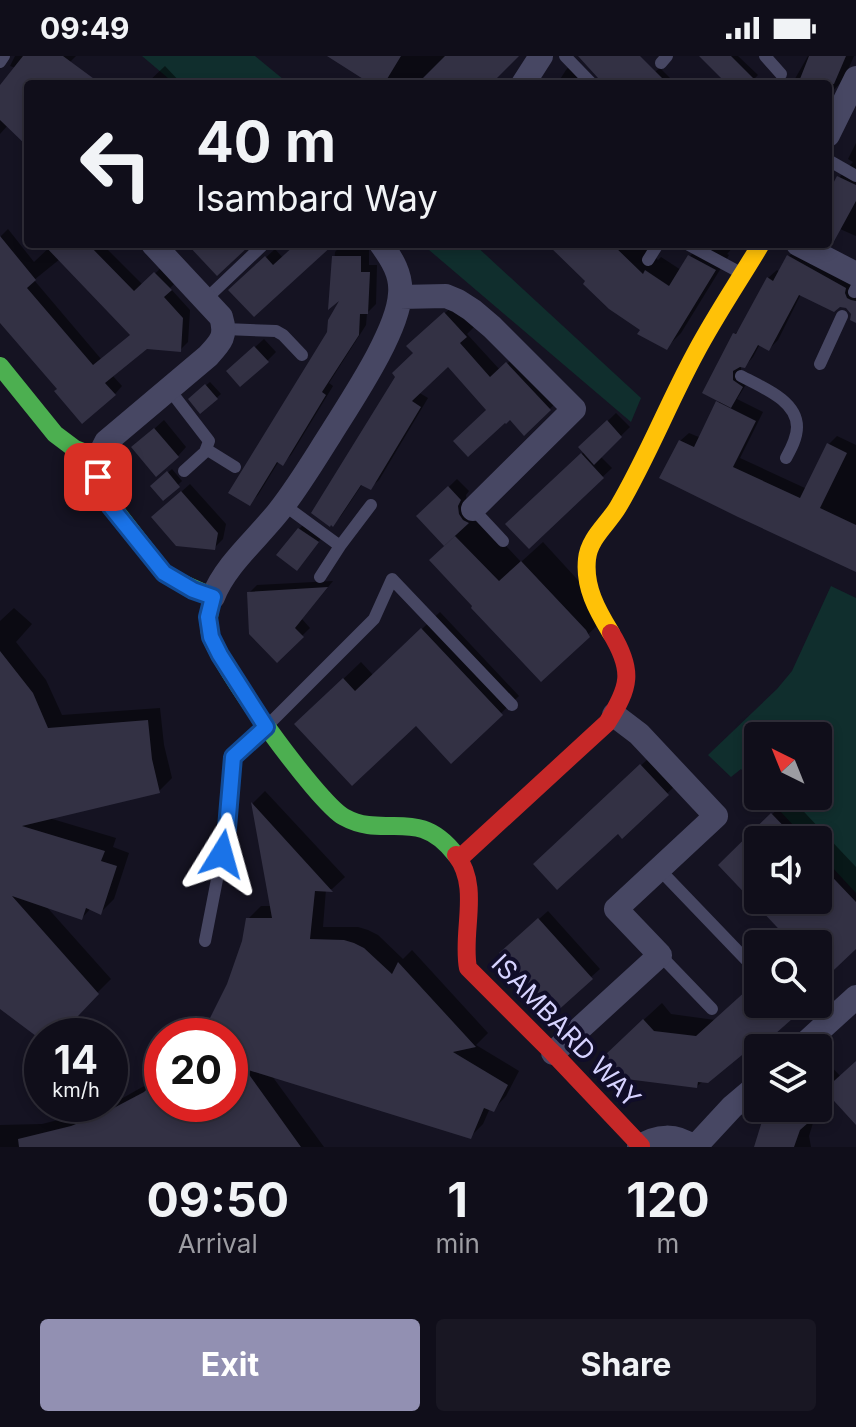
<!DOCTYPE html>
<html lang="en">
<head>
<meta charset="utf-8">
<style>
  body { margin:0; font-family:Inter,sans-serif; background:#191723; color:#f1f3f6; height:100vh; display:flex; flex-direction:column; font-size:30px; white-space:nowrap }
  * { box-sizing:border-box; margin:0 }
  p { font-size:26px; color:#9c9ca2 }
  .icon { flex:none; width:44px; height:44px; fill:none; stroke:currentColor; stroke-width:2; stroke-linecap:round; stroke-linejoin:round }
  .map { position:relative; height:1091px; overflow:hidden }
  .drawer { display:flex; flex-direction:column; background:#100e1a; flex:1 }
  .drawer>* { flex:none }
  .top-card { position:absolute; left:24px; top:24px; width:808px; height:168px; border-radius:8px; box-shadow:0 4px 12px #0003,0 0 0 2px #302e39; background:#100e1a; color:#f1f3f6; overflow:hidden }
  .needle { width:52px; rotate:317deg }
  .tools { position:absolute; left:744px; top:666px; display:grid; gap:16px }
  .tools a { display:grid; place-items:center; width:88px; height:88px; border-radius:8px; background:#100e1a; box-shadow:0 4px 12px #0003,0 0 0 2px #302e39; font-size:40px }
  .speed { position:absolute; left:24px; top:962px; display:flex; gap:16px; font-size:40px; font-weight:700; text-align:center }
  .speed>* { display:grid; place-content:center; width:104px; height:104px; border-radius:50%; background:#100e1a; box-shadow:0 4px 12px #0003,0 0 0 2px #302e39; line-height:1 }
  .speed small { font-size:20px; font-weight:400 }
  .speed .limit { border:12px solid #d22; background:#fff; color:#111 }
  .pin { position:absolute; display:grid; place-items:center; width:68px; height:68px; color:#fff; margin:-34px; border-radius:16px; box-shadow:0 4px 12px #0006 }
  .me { position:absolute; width:88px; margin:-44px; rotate:8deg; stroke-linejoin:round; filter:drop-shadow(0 0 6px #0008) }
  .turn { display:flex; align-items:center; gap:28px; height:168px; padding:0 40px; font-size:36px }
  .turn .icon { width:104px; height:104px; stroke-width:2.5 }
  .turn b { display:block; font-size:56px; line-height:68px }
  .eta { display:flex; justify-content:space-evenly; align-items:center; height:136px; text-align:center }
  .eta b { font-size:48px; font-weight:700; line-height:56px }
  .action { display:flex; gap:16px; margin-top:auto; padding:16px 40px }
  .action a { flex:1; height:92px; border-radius:8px; background:#9290b2; color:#fff; font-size:32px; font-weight:700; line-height:92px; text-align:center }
  .action a+a { background:#191723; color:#f1f3f6 }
  .status { display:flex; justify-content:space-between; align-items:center; height:56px; padding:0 40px; background:#100e1a; direction:ltr }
  .status svg { height:22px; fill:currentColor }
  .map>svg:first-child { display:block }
  .green { fill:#102e2d }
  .shadow { fill:#0007; fill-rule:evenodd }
  .building { fill:#333144 }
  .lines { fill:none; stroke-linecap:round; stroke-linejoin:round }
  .lane { stroke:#474763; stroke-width:12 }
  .street { stroke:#474763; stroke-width:24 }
  .fast { stroke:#4caf50; stroke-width:18 }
  .slow { stroke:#ffc107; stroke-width:18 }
  .jam { stroke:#c62828; stroke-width:18 }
  .route-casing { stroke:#114b97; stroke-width:20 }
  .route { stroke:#1a73e8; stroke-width:14 }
  .labels { text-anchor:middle; stroke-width:8; stroke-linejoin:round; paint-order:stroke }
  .street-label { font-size:26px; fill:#d6d3ff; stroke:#100d28 }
</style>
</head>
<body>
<div class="status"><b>09:49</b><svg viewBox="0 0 49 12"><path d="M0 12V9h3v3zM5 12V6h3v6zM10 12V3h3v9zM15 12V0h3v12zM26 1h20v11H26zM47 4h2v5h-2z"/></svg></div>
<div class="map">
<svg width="856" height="1091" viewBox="0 0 856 1091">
  <rect width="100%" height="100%" fill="#151322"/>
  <path class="green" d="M142,0h113l34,28h-114z
    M422,188h52l167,154 -10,24z
    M831,530l25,12v295l-38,-41v-12h-11l-41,-44h52v-60h-60v52l-17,-19 -10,8 -23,-22 69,-66 15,-18z"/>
  <path class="shadow" d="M15,0h61l-28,28h-20v60l-20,-19 -8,9v-39l16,-27 -6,-2z
    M335,0h181l-28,28h-113z
    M709,0h29l20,19 -9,9h-19z
    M808,0h46l-10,23 -16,17v-12h-36z
    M574,5l17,23h-34l9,-14z
    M165,10l17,18h-36z
    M660,12l16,16h-33l13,-13z
    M856,87v93l-16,-7 -12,-3v-36l25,-28 -5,-3z
    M8,173l26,33 19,-18h49l41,41 20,-19 14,15 -7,7 20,22 -2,32 -8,8 -34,-3 -34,28 10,11 -7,8 -56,-5 -59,-75v-77zM60,203l72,76 -31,24 -67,-79z
    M298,188h33l-100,46 44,-41 8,9z
    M342,188h15l2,4h10v17h8l-1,39 -9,9 -1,12 -37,58 4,3 -42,69 -8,8 -4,-2 -21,34 -8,8 96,-209 -15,12 4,-54z
    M549,188h92l17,16 3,-3 20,13 9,-14 12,-12h34l-9,10 2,1 -48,78 -15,15 -24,-19z
    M797,192l57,31 2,10v32l-8,-15 -47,-12 -23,46 -9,9 -9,-5 -7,13 -8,9 -4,-1v6l9,7 -13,21 26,13 -23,46 67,31 22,-45 8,-8 19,9v124l-176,-128 9,-8 12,5 19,-38 15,-66 6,-6 27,-50 9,-8 3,2 9,-16z
    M454,249l20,22 -7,7 33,36 16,-14 42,45 -34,32 -14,-15 -21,-9 -41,-45 -30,28 10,6 -49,82 -9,8 -7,-5 -22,33 -8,8 82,-171 2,-15z
    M264,283l12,13 -9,9 -30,2z
    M210,326l11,12 -21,18 -10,-13z
    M616,357l14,14 -30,29 12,12 -83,78 -21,-22 76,-72 -4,-4z
    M164,364l22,27 -8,9 -35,-17z
    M172,413l10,12 -18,17 -11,-12z
    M457,423l12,12 -3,4 1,9 54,58 22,-20 66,72 -68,66 -95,-134 -27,-30z
    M190,428l36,40 -3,15 -9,9 -52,-39z
    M308,464l18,12 -29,37 2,-40z
    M333,525l-31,38 8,9 -33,32 -28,-67 8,-8z
    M14,552l18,16 -16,18 30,38 16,35 98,-7 4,37 8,33 -13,13 -110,27 67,20 -3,9 16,6 -15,46 -13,13 -10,-4 -9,10 -37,-13 66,74 -27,27 -26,30h-16v2l-42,-32v-385z
    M440,556l79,84 -68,65 -35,-37 -102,-17 47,-45 12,13z
    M650,701l26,28 -54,51 -4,-5 -82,33z
    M265,735l80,86 -13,12h-6l-3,38h35l10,3 10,5 25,24 9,-9 76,83 -12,12 43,26 -13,25 -13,14 -3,-2 -7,16 -13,13 -198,-61 52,71h-324v-22l42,-1 44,-11 35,-14 41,-23v28h68v-68h-30l7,-8 22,-43 15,-44 4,-22 13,-13h11l-19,-103z
    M790,741l66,70v79l-38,35v-37h-22l-76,-79zM758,784h60v60h-60z
    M548,855l52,58 -9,8 -81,-32z
    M758,925v23h47l-108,82 -73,-48 38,-35 9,11 44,6z
    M827,1006l14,15 15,-15v44l-23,-9 -17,16 -7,23 2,11h-55l20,-39h42v-38z"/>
  <path class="building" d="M23,0h40l38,28h-73v63l-28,-27v-35z
    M327,0h74l-17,28h-13z
    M445,0h74l-28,28h-74z
    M578,0h62l28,28h-67l-3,-6z
    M699,0h32l28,28h-32z
    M809,0h37l-12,28h-36z
    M837,120l19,9v16l-24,44 -4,-2v-50z
    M0,180l36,44 -9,8 66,77 37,-30 -87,-91h45l46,47 20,-19 18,18 -8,7 19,21 -2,34 -34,-3 -42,34 11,12 -34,29 -28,-33 3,-2 -57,-66z
    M187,188h58l3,3 -31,29z
    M296,188h38l-80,73 -26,-27 37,-34 8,9z
    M547,188h65l31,30 2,-4 24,16 19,-31 28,15 -49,80 -30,-16 3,-4 -31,-21 -26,-25 2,-3z
    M787,199l59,33 -1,5 2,5 4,2 5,1v22l-6,-3 1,-6 -5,-6 -6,-1 -6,5 -35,-17 -30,56 -11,-6 -13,23 -5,-1 -7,4v9l10,7 -12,21 -29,-15 31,-60 3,1 31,-57 6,4z
    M332,200h29v16h9l-2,42h-8l-1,21 -37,57 4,3 -43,71 -6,-4 -27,44 -22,-13 99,-161 1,-12 11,-19 -11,9z
    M444,256l23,25 -7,6 30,34 16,-15 45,48 -27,26 -14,-16 -4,4 -1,-1 -37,34 -15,-16 33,-31 -38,-43 -36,34 9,6 -50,83 -10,-5 -28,42 -2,-2 -1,2 -19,-14 84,-136 -3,-4 21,-20 -7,-7z
    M254,290l15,16 -29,25 -14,-16z
    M205,328l13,15 -18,15 -12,-15z
    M716,345l40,20 -23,46 67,31 27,-55 20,10 -27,55 36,17v47l-118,-55 -79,-39 20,-38 15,7z
    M607,364l15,17 -28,28 -16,-18z
    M154,372l25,29 -23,20 -25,-30z
    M581,397l23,25 -75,71 -24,-25z
    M167,415l13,16 -17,14 -13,-15z
    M448,430l13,14 -3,6 1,8 4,6 6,3 -25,23 -28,-30z
    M181,435l37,42 -3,17 -39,-4 -25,-29z
    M298,472l21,14 -22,29 -21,-16z
    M455,480l44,45 22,-20 65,69 4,7 -49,45 -70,-74 1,-2 -43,-46z
    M328,531l-33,41 9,9 -27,26 -28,-29 -2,-42z
    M421,572l82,87 -52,49 -35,-38 -64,60 -58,-62 49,-46 12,13z
    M0,595l33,42 15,35 100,-8 4,39 8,34 -138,33 83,25 -4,10 16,5 -16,49 -15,-7 -4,12 -70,-24 87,98 -40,42h-23l-36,-27z
    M640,708l29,31 -47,44 -4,-5 -61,56 -24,-26z
    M251,746l82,90 -18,-1 -5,48 34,1 10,3 10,5 28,26 6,-12 78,85 -23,5 55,33 -14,27 -10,-4 -13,31 -226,-70 56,78h-282l-1,-8 53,-13 35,-14 38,-20 18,-17v29h68v-68h-29l26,-52 15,-43 4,-23h26z
    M771,757l26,27h-39v60h60v-38l38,40v47l-38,36v-41h-25l-75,-79z
    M538,862l55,61 -39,35 -55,-61z
    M758,924v24h51l-52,46 -4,-4 -45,37 -10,-1 -1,6 -71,-9 -22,-23 39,-37 11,12 42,5z
    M856,1005v64l-32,-35z
    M775,1052h50l-25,22 -6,17h-40l9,-29z"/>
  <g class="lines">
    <path class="lane" d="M565,0l27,28
      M765,0l16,18
      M0,6l4,-6
      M661,7l6,-7
      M828,104l28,16
      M687,188l52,28
      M648,204l10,-16
      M854,236l2,-4
      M205,244l59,-56
      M225,273l51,2 7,4 19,20
      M820,308l22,-48
      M741,320c20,11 56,24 56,51 0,11 -6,22 -11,31
      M169,333l40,52 -4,11 -21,19
      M206,393l29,18
      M284,449l56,41
      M473,453l30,32
      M320,521l20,-31 31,-41
      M659,813l96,100
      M205,885l22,-113 6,-71 33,-30 108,-108 18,-40 120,126
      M660,899l52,54"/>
    <path class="street" d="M523,28l18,-28
      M828,79l28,-57
      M798,188l58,30
      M400,241l46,-1 12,5 14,9 20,17 82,82 -101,100
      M98,402l8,-16 102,-86c13,-14 19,-20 13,-39l-68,-73
      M213,541c12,-32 45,-59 66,-86 19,-24 35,-51 51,-76 21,-34 68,-103 70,-141 2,-19 -8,-35 -19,-50
      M800,992l56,-51
      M553,997l107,-98 -44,-46 100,-93 -77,-82 -25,-19
      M639,1091c18,-12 37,-13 54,0
      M695,1091l37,-40 26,-22"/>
    <path class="fast" d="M0,310l55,68 20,15 23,9 -1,12 5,23 62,80 13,8 36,16c-3,12 -6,24 -3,37 8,30 107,168 134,183 41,23 74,-12 112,38"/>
    <path class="slow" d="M611,577c-14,-23 -27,-46 -24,-74 2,-21 21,-35 31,-52 29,-49 50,-103 77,-153 20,-38 44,-73 66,-110"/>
    <path class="jam" d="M456,799c25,32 5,77 12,113l85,85 88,93
      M460,802l147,-135c23,-36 27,-52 4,-90"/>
  </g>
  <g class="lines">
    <defs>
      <path id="route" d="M98,421l4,16 9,14 53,66 29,17 20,7 -5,20 3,20 9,18 46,72 -33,30 -6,71 -5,26"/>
    </defs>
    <use href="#route" class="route-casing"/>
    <use href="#route" class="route"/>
  </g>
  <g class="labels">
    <g class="street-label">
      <text transform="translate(566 975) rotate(46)" y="9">ISAMBARD WAY</text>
    </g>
  </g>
</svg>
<div class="tools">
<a><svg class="needle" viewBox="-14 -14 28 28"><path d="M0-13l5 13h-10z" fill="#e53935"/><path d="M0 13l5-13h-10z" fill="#9c9ca2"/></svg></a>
<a><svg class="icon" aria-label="sound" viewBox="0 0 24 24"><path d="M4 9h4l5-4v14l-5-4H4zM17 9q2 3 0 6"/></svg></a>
<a><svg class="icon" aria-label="search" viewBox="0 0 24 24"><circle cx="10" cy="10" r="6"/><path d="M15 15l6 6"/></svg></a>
<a><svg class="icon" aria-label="layers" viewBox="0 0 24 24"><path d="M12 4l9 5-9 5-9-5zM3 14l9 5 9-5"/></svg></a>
</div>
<div class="speed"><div>14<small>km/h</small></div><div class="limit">20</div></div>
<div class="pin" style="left:98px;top:421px;background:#d93025"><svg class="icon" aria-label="arrive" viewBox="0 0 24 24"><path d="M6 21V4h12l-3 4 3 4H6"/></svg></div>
<svg class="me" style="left:222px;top:798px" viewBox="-20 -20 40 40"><path d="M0-17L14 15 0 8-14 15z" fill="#1a73e8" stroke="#fff" stroke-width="4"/></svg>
<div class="top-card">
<div class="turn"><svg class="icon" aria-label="left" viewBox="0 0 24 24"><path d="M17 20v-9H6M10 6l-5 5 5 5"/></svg><div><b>40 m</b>Isambard Way</div></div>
</div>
</div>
<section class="drawer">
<div class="eta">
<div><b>09:50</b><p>Arrival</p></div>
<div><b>1</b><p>min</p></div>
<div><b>120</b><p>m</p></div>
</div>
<div class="action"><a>Exit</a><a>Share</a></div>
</section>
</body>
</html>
